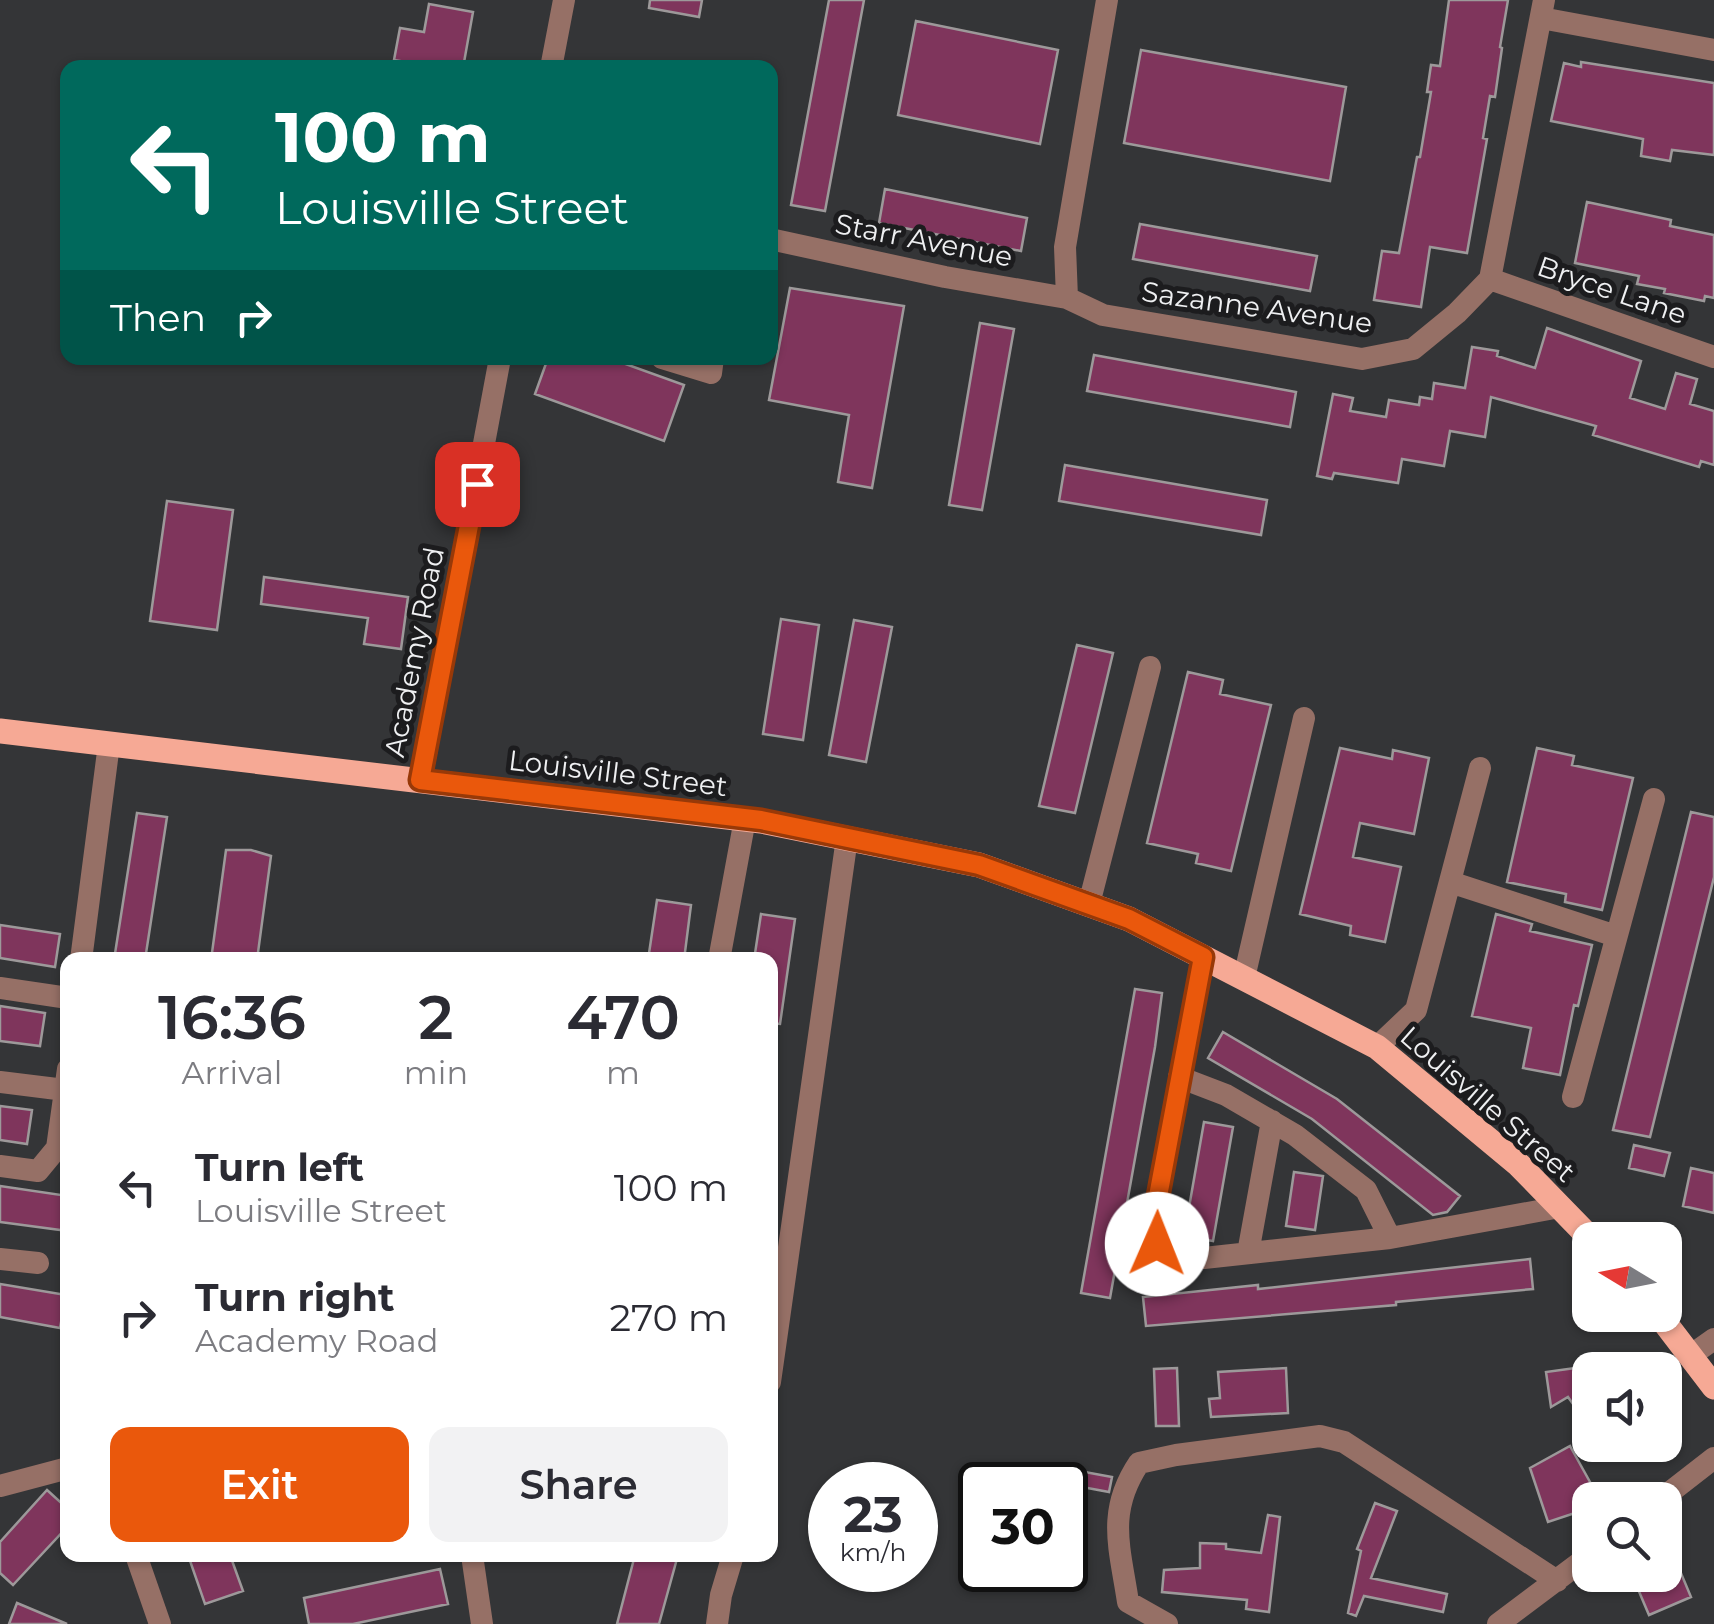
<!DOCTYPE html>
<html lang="en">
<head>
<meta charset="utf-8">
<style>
  body { margin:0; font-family:Montserrat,sans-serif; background:#f2f2f3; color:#2b2b33; height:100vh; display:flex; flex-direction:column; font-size:38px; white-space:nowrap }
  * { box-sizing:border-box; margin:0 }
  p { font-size:32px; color:#7c7c81 }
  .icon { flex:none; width:55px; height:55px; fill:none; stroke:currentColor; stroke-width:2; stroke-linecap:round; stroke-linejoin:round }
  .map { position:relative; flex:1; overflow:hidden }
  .panel { position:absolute; left:60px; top:952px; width:718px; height:610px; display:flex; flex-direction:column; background:#fff; border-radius:20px; box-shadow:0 2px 8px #0004 }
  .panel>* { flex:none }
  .hud { position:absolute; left:60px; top:60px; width:718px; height:305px; border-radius:20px; box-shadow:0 2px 8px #0004; background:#00695c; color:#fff; overflow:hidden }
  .needle { width:65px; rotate:280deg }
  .controls { position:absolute; left:1572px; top:1222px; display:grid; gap:20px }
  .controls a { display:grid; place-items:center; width:110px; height:110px; border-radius:20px; background:#fff; box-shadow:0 2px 8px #0004; font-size:50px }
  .speed { position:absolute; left:808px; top:1462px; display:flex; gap:20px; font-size:50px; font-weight:700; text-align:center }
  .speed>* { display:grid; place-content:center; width:130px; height:130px; border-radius:50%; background:#fff; box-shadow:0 2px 8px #0004; line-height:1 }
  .speed small { font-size:25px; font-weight:400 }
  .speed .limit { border:5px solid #111; border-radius:15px; background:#fff; color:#111 }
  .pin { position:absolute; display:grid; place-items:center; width:85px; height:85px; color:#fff; margin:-42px; border-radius:20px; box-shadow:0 5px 15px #0006 }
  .me { position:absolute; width:110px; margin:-55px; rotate:1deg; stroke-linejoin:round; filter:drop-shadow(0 0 8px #0008) }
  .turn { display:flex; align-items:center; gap:35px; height:210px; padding:0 50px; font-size:45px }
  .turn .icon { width:130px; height:130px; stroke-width:2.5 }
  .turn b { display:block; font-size:70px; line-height:85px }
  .then { display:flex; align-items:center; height:95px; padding:0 50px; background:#0003; gap:20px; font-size:38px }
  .eta { display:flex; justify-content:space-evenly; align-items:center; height:170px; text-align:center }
  .eta b { font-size:60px; font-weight:600; line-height:70px }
  .button { display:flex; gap:20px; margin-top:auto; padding:20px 50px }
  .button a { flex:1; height:115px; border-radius:20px; background:#ea580c; color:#fff; font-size:40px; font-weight:600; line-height:115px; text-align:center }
  .button a+a { background:#f2f2f3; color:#2b2b33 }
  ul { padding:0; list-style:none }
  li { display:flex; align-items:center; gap:30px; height:130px; padding:0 50px }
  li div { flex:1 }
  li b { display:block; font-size:38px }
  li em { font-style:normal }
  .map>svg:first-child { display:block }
  .building { fill:#7f355c; stroke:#9d999a; stroke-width:2.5 }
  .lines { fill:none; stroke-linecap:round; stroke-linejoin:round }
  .minor { stroke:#967066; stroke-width:22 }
  .major { stroke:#f6a995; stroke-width:25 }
  .route-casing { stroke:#983908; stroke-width:25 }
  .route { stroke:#ea580c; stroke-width:18 }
  .labels { text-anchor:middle; stroke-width:10; stroke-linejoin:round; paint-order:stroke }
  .street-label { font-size:28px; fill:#eff0f2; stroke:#1c1c1e }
</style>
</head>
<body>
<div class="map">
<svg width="1714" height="1624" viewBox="0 0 1714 1624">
  <rect width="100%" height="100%" fill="#343537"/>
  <path class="building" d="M650,0h52l-3,17 -50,-9z
    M829,0h35l-39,211 -34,-6z
    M1449,0h59l-8,47 2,1 -7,49 -5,-1 -7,42 4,1 -20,114 -37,-6 -9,60 -47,-7 8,-49 17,2 18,-96h3l11,-65h-4l4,-27 9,1z
    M429,4l44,8 -10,56h-22l-47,-8 6,-32 24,4z
    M916,21l142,29 -18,94 -142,-29z
    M1141,50l205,37 -16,94 -206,-38z
    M1581,62l133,21v72l-42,-5 -2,11 -29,-5 2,-17 -92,-18 13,-58 17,4z
    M885,189l142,29 -6,33 -142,-28z
    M1587,202l84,18 -1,6 44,9v63l-9,-2 -1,5 -40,-8 1,-4 -28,-5 2,-8 -64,-13z
    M1140,224l177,32 -7,35 -177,-32z
    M790,288l114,18 -32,182 -34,-6 11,-67 -80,-15z
    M980,323l34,6 -32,181 -33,-5z
    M1547,328l94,33 -11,37 35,11 11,-36 21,6 -7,25 24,7v54l-13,-4 -2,6 -106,-32 3,-9 -105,-29 -6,40 -35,-6 -6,35 -42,-7 -4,24 -64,-10 -2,6 -15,-3 16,-82 20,4 -3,13 36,6 3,-17 30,5 1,-8 12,2 2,-16 31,5 7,-41 26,4 -1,5 38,12z
    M1094,355l202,37 -6,35 -203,-36z
    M548,358h61l75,27 -20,56 -129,-47z
    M1065,465l202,35 -6,35 -202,-34z
    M167,501l66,9 -16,120 -67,-9z
    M264,577l144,20 -7,52 -37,-5 4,-26 -107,-14z
    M781,619l38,6 -16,115 -40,-6z
    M854,620l38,7 -26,135 -37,-7z
    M1077,645l36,8 -38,160 -36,-7z
    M1188,672l35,8 -3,14 51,11 -40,166 -35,-8 2,-9 -51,-11z
    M1340,748l52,11 1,-9 36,8 -15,76 -54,-11 -7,34 48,10 -16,75 -35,-7 1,-9 -51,-12z
    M1537,748l37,8 -2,9 61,13 -31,132 -37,-8 1,-8 -59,-12z
    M1691,812l23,5v60l-64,260 -37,-7z
    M137,813l30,4 -22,143h-31z
    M226,850h25l20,6 -14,104h-46z
    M657,900l34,5 -7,55h-36z
    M761,914l34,5 -15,105 -10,-1v-63h-16z
    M1496,914l36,10 -2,7 62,14 -14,61 -4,-1 -14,70 -37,-7 8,-40 -59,-12z
    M0,925l60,9 -5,33 -55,-9z
    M1135,989l27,4 -7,54 -45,251 -29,-5z
    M0,1006l45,7 -5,33 -40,-5z
    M1223,1032l114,67 123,97 -13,16 -14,3 -121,-96 -104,-61z
    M0,1106l32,4 -5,34 -27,-4z
    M1204,1122l29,5 -20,114 -29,-5z
    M1634,1145l36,8 -6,23 -35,-8z
    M1691,1168l23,5v40l-31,-7z
    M1294,1172l29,4 -8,54 -29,-4z
    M0,1186l68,10v35l-68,-9z
    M1530,1259l3,30 -137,13v3l-250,21 -3,-29 115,-12v4z
    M0,1284l66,11 -6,33 -60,-11z
    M1590,1366v36l-17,2 -5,-7 -17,10 -5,-35z
    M1177,1368l2,58h-23l-2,-57z
    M1286,1368l2,45 -77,4 -2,-18 11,-1 -2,-26z
    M1570,1446l30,54h-10v8l-42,14 -18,-54z
    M1041,1464l71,13 -3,15 -70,-13z
    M47,1490l21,19v17l-55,59 -13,-12v-31z
    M1375,1503l22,8 -26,67 76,16 -4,18 -79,-16 -8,20 -8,-3 13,-62 -4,-2z
    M1268,1515l12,2 -11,95 -23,-3 1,-9 -85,-8 2,-22 36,-2v-25l26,1v5l35,4z
    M1665,1535l26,62 -42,18 -17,-40h33z
    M188,1555h42l13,36 -38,13z
    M635,1555h43l-19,69h-42z
    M440,1569l8,35 -95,20h-44l-5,-26z
    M17,1603l50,21h-58z"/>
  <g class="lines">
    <path class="minor" d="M1541,18l173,32
      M551,68l13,-68
      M770,239l175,38 122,21 36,17 259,44 51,-10 44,-36 33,-34 54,-279
      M1490,279l224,78
      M1067,298l-2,-51 42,-247
      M662,358l49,15 2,-15
      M421,780l79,-422
      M1450,882l166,54
      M1089,904l61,-237
      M1203,957l-50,266 4,21 11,11 36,3 186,-20 170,-31
      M81,960l28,-216
      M719,960l26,-141
      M1244,978l60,-260
      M0,988l68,10
      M1377,1047l39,-37 64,-242
      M1179,1077l47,18 69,40 71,55 24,48
      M0,1082l65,8
      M1573,1097l81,-298
      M0,1166l38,5 19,-23 11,-79
      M1248,1253l24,-132
      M0,1259l38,4
      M1690,1356l24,-17
      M770,1382l77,-544
      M0,1486l68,-18
      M1660,1500l54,-42
      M136,1555l24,69
      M472,1555l10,69
      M717,1624l4,-29 12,-40
      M1167,1624l-39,-22c-8,-54 -22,-90 11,-139l37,-8 144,-19 24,6 213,139
      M1498,1624l92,-69"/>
    <path class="major" d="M0,731l761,90 218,44 150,54 248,128 142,118 73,75
      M1659,1315l55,72"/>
  </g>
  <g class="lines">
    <defs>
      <path id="route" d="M477,484l-57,296 341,40 218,45 150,54 74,38 -50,266 4,21"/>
    </defs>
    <use href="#route" class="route-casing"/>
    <use href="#route" class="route"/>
  </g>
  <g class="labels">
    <g class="street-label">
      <text transform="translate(924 240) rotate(11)" y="10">Starr Avenue</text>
      <text transform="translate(1612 290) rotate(19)" y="10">Bryce Lane</text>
      <text transform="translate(1257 307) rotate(8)" y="10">Sazanne Avenue</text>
      <text transform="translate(414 652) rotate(-79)" y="10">Academy Road</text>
      <text transform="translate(618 773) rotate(7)" y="10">Louisville Street</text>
      <text transform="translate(1488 1104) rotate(41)" y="10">Louisville Street</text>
    </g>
  </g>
</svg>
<div class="controls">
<a><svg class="needle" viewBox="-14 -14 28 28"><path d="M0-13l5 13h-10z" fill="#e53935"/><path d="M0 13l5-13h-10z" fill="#7c7c81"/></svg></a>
<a><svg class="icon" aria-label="sound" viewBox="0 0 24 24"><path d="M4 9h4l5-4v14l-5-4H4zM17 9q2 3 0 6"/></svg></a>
<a><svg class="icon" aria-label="search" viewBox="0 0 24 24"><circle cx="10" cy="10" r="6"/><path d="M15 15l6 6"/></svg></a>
</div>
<div class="speed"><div>23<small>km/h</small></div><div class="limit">30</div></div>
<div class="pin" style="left:477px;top:484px;background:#d93025"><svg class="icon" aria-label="arrive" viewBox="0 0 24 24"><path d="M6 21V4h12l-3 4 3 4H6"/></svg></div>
<svg class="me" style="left:1157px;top:1244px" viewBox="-20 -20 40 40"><circle r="19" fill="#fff"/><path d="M0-13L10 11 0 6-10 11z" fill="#ea580c"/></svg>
<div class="hud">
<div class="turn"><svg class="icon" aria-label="left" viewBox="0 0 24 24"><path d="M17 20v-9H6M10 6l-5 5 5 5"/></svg><div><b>100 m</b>Louisville Street</div></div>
<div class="then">Then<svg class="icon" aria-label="right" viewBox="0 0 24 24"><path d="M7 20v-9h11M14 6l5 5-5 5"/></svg></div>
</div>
<section class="panel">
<div class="eta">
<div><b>16:36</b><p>Arrival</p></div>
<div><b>2</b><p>min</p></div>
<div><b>470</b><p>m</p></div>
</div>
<ul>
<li><svg class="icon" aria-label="left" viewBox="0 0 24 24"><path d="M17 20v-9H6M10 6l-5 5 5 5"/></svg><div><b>Turn left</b><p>Louisville Street</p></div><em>100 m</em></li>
<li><svg class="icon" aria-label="right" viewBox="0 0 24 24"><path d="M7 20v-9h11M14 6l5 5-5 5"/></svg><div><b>Turn right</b><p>Academy Road</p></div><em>270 m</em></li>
</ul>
<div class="button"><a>Exit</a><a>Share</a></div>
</section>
</div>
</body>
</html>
